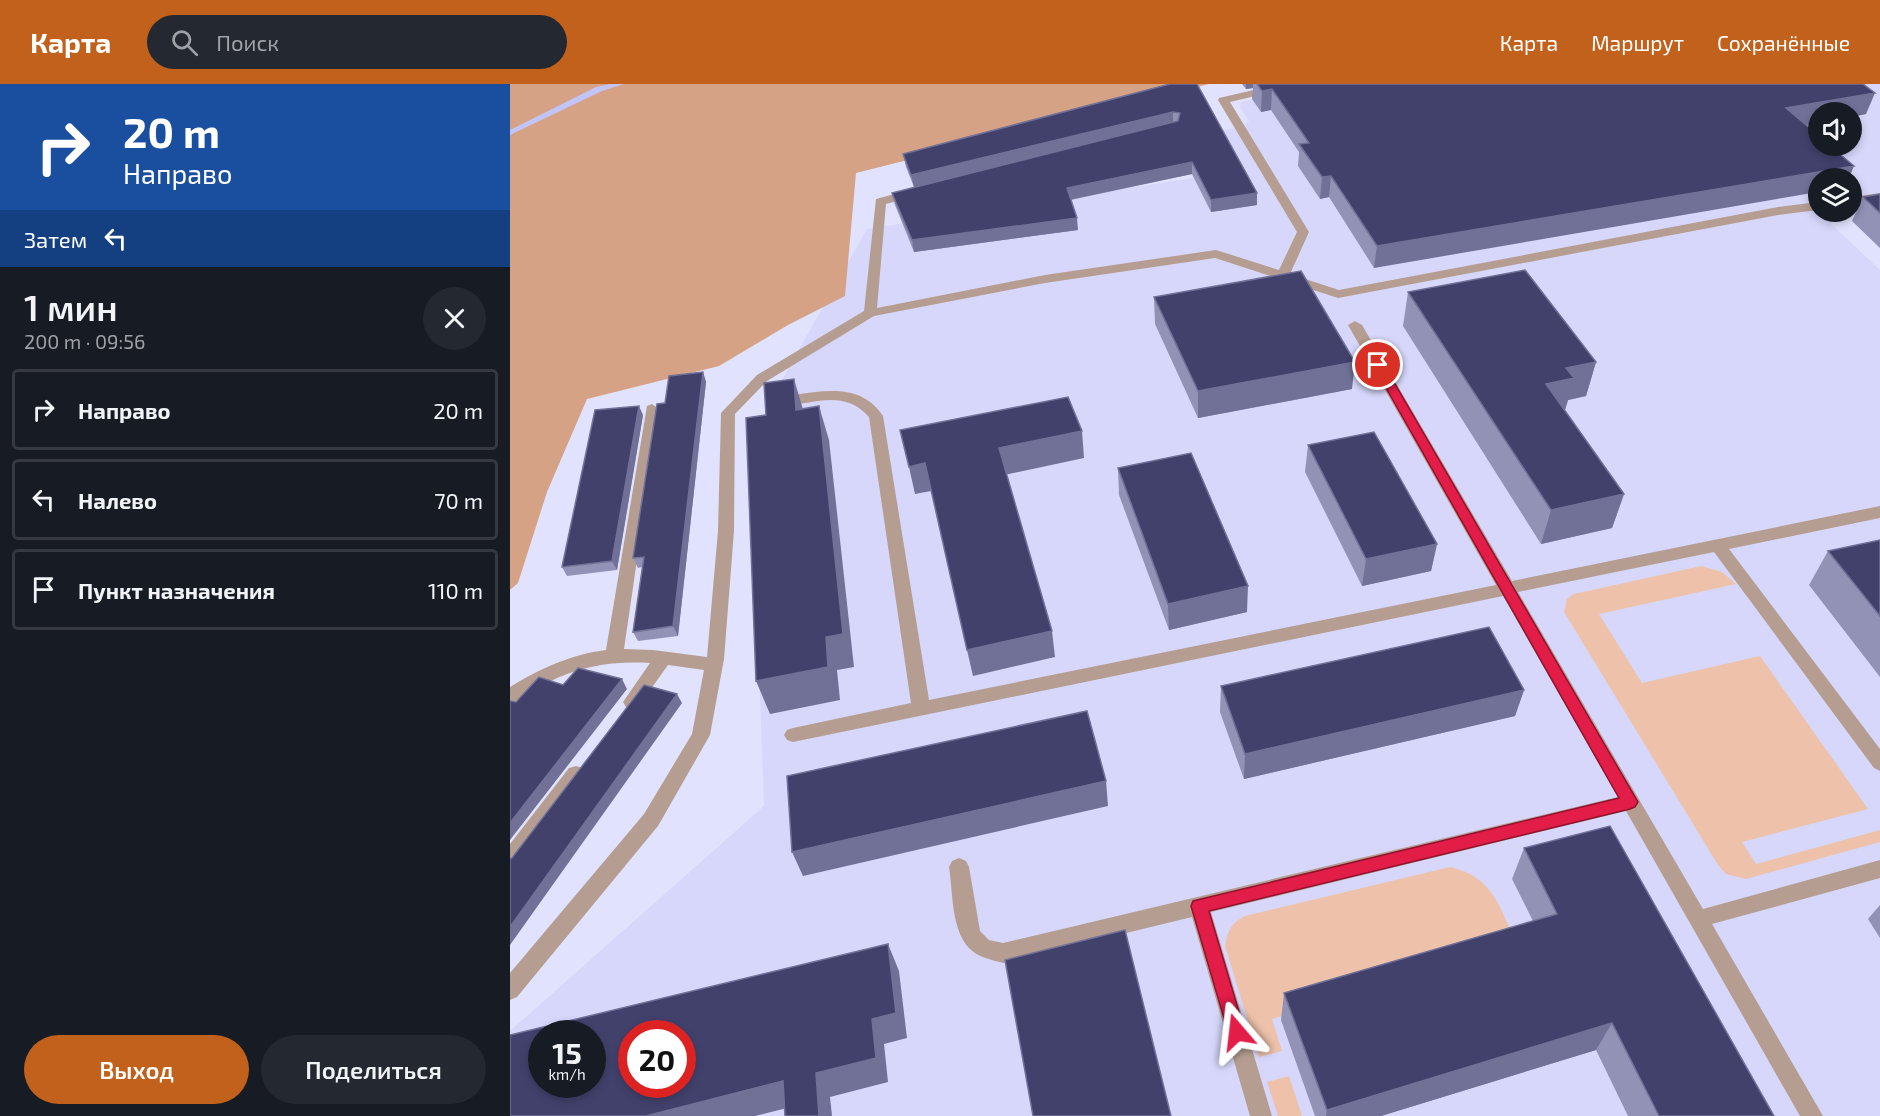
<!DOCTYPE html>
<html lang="ru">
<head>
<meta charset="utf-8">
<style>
  body { margin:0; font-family:"Exo 2",sans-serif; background:#242831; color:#f1f3f6; height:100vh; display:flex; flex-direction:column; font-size:22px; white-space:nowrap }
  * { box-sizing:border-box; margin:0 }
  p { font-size:20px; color:#9ea1a6 }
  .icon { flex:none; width:33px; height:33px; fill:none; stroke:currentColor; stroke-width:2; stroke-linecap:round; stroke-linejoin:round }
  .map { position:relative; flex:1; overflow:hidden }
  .sheet { display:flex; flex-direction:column; background:#171b24; width:510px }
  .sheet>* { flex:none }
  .top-card { background:#1a4fa0; color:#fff; overflow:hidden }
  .fabs { position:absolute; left:1298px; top:18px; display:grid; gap:12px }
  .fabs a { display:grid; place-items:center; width:54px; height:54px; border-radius:50%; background:#171b24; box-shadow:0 3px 9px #0003; font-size:30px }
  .speed { position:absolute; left:18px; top:936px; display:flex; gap:12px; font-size:30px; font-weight:700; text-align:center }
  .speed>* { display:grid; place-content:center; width:78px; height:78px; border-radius:50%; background:#171b24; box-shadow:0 3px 9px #0003; line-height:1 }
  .speed small { font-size:15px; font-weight:400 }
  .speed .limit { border:9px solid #d22; background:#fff; color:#111 }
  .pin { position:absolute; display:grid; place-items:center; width:51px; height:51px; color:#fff; margin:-26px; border:3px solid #fff; border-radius:50%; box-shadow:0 2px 6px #0007 }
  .me { position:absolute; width:66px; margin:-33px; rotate:343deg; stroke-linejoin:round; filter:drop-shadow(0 0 4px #0008) }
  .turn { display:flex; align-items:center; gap:21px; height:126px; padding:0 24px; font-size:27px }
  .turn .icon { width:78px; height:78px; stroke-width:2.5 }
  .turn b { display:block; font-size:42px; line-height:51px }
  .then { display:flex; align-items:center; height:57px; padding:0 24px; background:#0003; gap:12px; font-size:22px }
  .round { display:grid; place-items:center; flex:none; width:63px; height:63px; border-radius:32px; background:#242831 }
  .headline { display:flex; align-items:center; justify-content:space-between; height:102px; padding:0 24px }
  h1 { font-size:36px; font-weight:600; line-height:45px }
  .primary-button { display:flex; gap:12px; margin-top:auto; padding:12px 24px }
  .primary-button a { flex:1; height:69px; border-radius:36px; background:#c1611c; color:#fff; font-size:24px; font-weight:600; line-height:69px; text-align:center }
  .primary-button a+a { background:#242831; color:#f1f3f6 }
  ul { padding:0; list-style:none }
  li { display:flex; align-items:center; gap:18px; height:81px; margin:0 12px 9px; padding:0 12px; border:3px solid #363941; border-radius:6px }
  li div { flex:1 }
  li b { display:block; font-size:22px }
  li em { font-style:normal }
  header { display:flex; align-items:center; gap:36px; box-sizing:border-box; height:84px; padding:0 30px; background:#c1611c; color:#fff }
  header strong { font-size:28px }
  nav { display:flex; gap:33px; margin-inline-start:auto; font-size:21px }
  .search { width:420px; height:54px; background:#242831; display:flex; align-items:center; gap:15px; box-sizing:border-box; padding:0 21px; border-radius:33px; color:#9ea1a6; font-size:22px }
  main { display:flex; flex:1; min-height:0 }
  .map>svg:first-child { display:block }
  .built { fill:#d6d7fa; fill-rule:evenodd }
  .green { fill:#eec2aa }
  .forest { fill:#d5a285 }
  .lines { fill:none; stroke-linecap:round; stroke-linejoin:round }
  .stream { fill:#c2c4f8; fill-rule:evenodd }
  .service { fill:#b59e91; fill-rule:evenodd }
  .wall { fill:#9192b5 }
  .shaded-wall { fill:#717198 }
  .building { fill:#41416c; stroke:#717198; stroke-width:1.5; fill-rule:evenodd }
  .route { fill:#e11d48; stroke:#92132f; stroke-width:1.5 }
</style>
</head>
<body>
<header>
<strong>Карта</strong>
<div class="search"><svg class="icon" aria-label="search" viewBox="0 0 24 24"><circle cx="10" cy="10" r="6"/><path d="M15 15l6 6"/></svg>Поиск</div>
<nav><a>Карта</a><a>Маршрут</a><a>Сохранённые</a></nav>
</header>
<main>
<section class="sheet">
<div class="top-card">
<div class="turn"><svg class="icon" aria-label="right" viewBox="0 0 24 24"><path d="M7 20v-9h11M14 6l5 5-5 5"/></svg><div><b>20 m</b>Направо</div></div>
<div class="then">Затем<svg class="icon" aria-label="left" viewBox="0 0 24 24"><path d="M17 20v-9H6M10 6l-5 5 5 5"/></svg></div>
</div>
<div class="headline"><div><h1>1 мин</h1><p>200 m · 09:56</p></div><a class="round"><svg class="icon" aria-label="close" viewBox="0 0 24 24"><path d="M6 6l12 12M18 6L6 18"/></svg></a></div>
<ul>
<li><svg class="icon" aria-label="right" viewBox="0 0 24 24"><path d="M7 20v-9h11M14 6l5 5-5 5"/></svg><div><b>Направо</b></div><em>20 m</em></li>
<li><svg class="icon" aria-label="left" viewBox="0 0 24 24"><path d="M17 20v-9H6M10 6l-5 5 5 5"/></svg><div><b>Налево</b></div><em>70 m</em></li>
<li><svg class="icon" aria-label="arrive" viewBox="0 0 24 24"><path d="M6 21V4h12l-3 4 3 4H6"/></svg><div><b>Пункт назначения</b></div><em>110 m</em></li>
</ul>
<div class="primary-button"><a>Выход</a><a>Поделиться</a></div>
</section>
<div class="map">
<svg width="1370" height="1032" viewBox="0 0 1370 1032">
  <rect width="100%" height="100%" fill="#e1e2fe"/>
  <path class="built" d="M810,0h560v129l-47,9 -2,2 49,46v846h-1370v-85l254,-225 -13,-360 23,-52 93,-165 326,-51 -20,-40 70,-11 6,-6 -9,-14 1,-5zM1308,28h33v34h-33zM1308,94h33v34h-33zM32,950h50v50h-50zM122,950h50v50h-50z"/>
  <path class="green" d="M1191,482l21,6 14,12 -137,30 43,69 118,-27 108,153 -126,33 14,22 124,-34v12l-134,37 -20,-5 -8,-9 -154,-253 3,-13 7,-5z
    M940,783c45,10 50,42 68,80l-246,72 10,32 -23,6 -34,-111c3,-15 6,-23 20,-30z
    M779,992l13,40h-24l-11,-34z"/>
  <path class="forest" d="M0,0h699l-353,89 -11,123 -57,29 -69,41 -132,33 -40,93 -29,91 -8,7z"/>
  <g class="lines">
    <path class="stream" d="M100,0h14l-22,7 -92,44v-5l86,-43z"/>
    <path class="service" d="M769,0h19l-1,2 -67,16 79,130 -19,42 49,16 439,-83 40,-5v8l-40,5 -440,83 -123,-40 -170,25 -171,33 -107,65 -32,33 -1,117 -10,128 -14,76 -52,91 -141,171 -7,3v-27l134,-159 48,-80 12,-64 -36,-5 -30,42 -6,2 -6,-2 -3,-5 27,-39c-37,-2 -70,3 -103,20 -13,6 -24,16 -37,20v-16c29,-18 62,-33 96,-37l41,-244 5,-2 7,5 -35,240 29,1 54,7 11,-126 3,-118 36,-38 107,-64 12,-112 37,-10 6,4 -2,3 -31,8 -9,104 168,-33 171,-25 63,20 18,-38 -79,-132 1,-2z
      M1370,109v8l-29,4v-8z
      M845,237l7,4 150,256 368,-75v12l-151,31 151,200v22l-6,-3 -160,-216 -196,40 185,317 177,-49v18l-168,46 111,192h-23l-174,-305 -415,101 61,204h-22l-58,-199 -189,46c-11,-3 -26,-6 -34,-15 -18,-19 -16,-56 -20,-81l3,-6 7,-3 7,3 3,6 11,64 9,9 14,3 615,-146 -115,-201 -710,146 -6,-2 -3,-5 3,-5 6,-2 118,-25 -42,-286c-21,-24 -47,-17 -75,-12l-5,-2 -2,-3 2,-3 5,-2c33,-5 68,-11 89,21l46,284 567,-115 -148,-260z
      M66,682l7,2 2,6 -2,6 -66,85 -7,3v-24l59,-76z"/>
  </g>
  <path class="wall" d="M660,0l87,109v12l-46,7 -19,-38 -121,26 7,30 -164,22 -19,-47 -3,-12 22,-6 -8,-20 -3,-13z
    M732,0h621l3,30 -15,3v-5h-33v11l-12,2 -432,143 -45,-71 -9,2 -22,-33 1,-14 -28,-42 -10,2 -9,-13 1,-11 -7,1z
    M1370,110v54l-28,-27 11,-24z
    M898,208l188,70 -10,34 -18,4 -3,10 59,84 -12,34 -71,16 -138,-218z
    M644,213l198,92 -154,29 -43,-94z
    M193,288l3,10 -28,254 -40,5 -5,-9 9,-65 -4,1 -5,-10 32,-155z
    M133,331l-26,155 -50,6 -5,-9z
    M798,361l129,99 -6,27 -69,15 -57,-114z
    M608,384l129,144 -78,18 -50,-135z
    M1370,456v137l-71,-92 19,-34z
    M711,602l303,4 -9,26 -271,63 -24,-67z
    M1014,764l250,268h-146l-32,-66 -215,66h-66l-34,-96 3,-27 249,-72 -21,-42z
    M1370,821v33l-12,-19z"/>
  <path class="shaded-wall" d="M736,0h7v4l-7,1z
    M762,5l-1,21 -10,2 1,-21z
    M1365,9l-9,21 -15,3v-5h-33v11l-39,6 7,-21z
    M663,28v12l-259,63 -3,-12z
    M682,78v12l-124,26 -1,-12z
    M1344,82l-5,12h-31v14l-444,76 3,-22z
    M821,92l-2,21 -9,2 2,-22z
    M747,109v12l-46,7v-12z
    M567,134l1,12 -164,22 -2,-12z
    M845,278l-3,27 -154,29v-27z
    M1086,278l-10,34 -18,4 -4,13 -18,-29 20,-16z
    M193,288l3,10 -28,254 -5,-10z
    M284,295l10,34 -8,-3z
    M129,322l4,9 -26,155 -5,-9z
    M309,322l10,34 25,227 -17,3 3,30 -70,14 -14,-33 70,-44z
    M572,347l2,27 -80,17 -5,-27z
    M415,379l6,28 -16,3 -6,-27z
    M1114,410l-12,34 -71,16 10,-34z
    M927,460l-6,27 -69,15 4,-27z
    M738,502l-1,26 -78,18 -1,-26z
    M542,547l3,26 -82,19 -6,-26z
    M112,595l5,10 -117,151v-17z
    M1014,606l-9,26 -271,63 1,-25z
    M167,610l5,9 -172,242v-18z
    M596,697l2,25 -305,70 -11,-24z
    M378,860l11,27 8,67 -23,6 4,38 -58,15 2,19h-13l-3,-43 56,-54z
    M1102,939l-16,27 -215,66h-55l1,-6z
    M273,997l16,24 -44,11h-109z"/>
  <path class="building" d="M660,0h27l60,109 -46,7 -19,-38 -125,26 10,30 -165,22 -20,-47 286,-72 2,-8 -7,-1 -262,63 -8,-21z
    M747,0h606l12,9 -89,15 32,27v11h12l24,20 -477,80 -46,-70 -9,1 -23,-33 10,-1 -37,-54 -10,2z
    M1370,110v19l-17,-16z
    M1015,186l71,92 -30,6 8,10 -28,6 78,110 -73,16 -143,-218z
    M791,187l54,91 -157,29 -44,-94z
    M193,288l-30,254 -40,6 11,-75 -11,1 24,-154 8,-1 4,-27z
    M284,295l2,31 23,-4 24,228 -17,3 2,30 -72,14 -10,-263 20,-3 -2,-32z
    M558,313l14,34 -83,17 53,183 -85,19 -42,-187 -16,4 -9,-37z
    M129,322l-27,155 -50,6 33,-157z
    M864,348l63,112 -71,15 -58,-114z
    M681,369l57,133 -80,18 -50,-136z
    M1370,456v76l-52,-65z
    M979,543l35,63 -279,64 -24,-68z
    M68,584l44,11 -112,144v-122l6,1 23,-25 24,8z
    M134,601l33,9 -167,233v-68l2,-1z
    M577,627l19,70 -314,71 -5,-76z
    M1100,742l164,290h-115l-47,-93 -285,87 -43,-117 273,-79 -33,-66z
    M615,846l46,186h-138l-28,-156z
    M378,860l8,69 -24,6 4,39 -60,15 3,43h-34l-2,-35 -137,35h-136v-81zM32,950h50v50h-50zM122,950h50v50h-50z"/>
  <path class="route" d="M868,278l6,3 254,437 -3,5 -5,2 -421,102 36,121 -2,6 -6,2 -7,-2 -2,-6 -37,-126 2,-5 426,-103 -246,-433z"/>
</svg>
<div class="fabs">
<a><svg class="icon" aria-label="sound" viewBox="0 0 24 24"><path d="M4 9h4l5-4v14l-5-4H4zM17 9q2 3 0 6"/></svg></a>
<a><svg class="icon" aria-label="layers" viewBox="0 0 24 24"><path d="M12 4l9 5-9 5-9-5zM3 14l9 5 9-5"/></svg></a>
</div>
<div class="speed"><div>15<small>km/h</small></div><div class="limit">20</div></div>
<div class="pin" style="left:868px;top:281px;background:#d93025"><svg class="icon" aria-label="arrive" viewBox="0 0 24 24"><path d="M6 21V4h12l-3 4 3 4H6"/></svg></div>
<svg class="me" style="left:727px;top:948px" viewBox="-20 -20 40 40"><path d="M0-17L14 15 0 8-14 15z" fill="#e11d48" stroke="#fff" stroke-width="4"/></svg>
</div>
</main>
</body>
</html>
